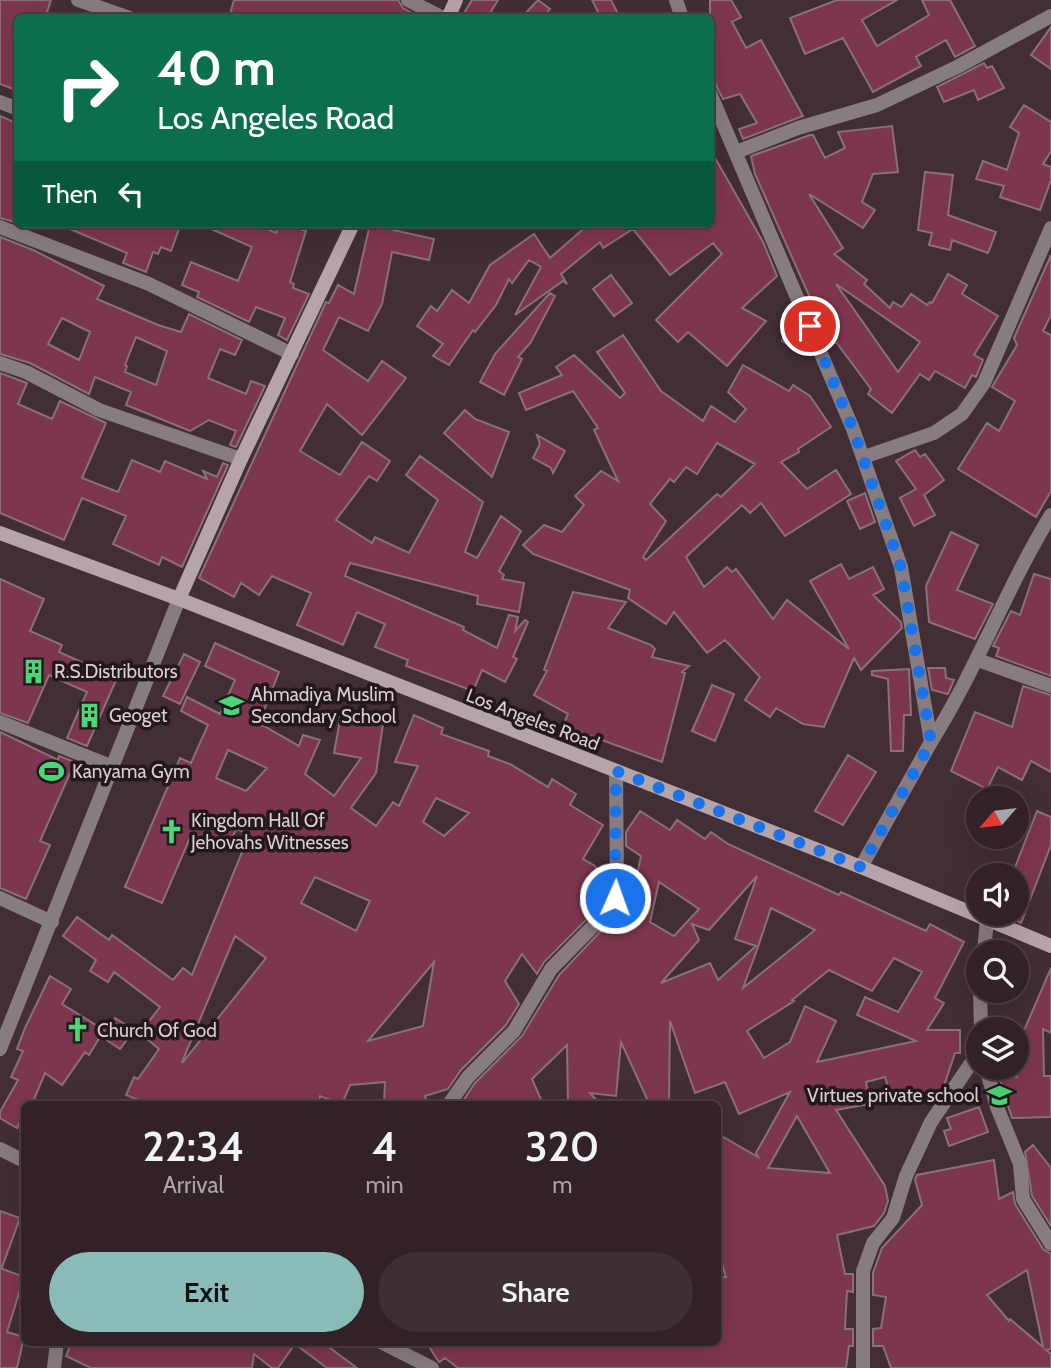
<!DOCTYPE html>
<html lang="en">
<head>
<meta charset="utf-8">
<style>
  body { margin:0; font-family:Cabin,sans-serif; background:#3d2f33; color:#f1f3f6; height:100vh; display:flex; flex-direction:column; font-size:26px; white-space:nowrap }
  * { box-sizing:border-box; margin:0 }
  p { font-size:23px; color:#a8a4a7 }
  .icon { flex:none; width:38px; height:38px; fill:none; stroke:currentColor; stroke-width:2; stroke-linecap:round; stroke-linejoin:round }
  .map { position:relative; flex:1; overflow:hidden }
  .drawer { position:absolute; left:21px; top:1101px; width:700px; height:245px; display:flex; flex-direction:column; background:#322227; border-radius:10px; box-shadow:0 7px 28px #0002,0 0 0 2px #4d3f44 }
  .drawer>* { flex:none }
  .guide { position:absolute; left:14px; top:14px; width:700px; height:214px; border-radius:10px; box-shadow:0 7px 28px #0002,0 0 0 2px #4d3f44; background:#0b6e4f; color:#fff; overflow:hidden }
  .needle { width:46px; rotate:242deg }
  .tools { position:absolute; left:966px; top:786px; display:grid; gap:14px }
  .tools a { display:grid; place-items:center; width:63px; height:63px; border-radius:50%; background:#322227; box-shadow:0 7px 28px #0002,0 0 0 2px #4d3f44; font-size:35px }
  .pin { position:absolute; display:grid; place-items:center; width:60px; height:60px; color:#fff; margin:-30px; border:4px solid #fff; border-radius:50%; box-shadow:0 2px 7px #0007 }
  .me { position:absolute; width:77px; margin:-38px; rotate:2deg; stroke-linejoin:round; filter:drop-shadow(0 0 5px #0008) }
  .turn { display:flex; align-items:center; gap:24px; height:147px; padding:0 28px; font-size:32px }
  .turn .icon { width:91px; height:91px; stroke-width:2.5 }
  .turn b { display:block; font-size:49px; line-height:60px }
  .then { display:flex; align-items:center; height:66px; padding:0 28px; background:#0003; gap:14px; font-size:26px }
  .eta { display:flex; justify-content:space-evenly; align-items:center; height:119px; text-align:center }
  .eta b { font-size:42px; font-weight:600; line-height:49px }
  .primary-button { display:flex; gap:14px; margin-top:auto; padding:14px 28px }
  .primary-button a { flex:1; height:80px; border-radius:42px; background:#8bbbb9; color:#111; font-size:28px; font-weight:600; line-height:80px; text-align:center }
  .primary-button a+a { background:#3d2f33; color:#f1f3f6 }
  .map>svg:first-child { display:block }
  .building { fill:#7d364f; stroke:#887177; stroke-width:2; fill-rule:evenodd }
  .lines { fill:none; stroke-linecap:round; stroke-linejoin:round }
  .street { stroke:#877c7f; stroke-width:14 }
  .secondary { stroke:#b5a4a8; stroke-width:14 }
  .route { stroke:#1a73e8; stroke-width:12; stroke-dasharray:0 21.6 }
  .labels { text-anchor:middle; stroke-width:7; stroke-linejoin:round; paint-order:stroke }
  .poi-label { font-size:19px; fill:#dbced2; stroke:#23191c; text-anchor:start }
  .street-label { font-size:19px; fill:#dbced2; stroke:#23191c }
</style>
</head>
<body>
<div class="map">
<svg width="1051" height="1368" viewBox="0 0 1051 1368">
  <rect width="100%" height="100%" fill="#422e34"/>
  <path class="building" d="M0,0h51l-6,18h-27v73l-18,-7z
    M234,0h164l5,8 18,10h-192z
    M472,0h26l-11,18h-26z
    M538,0l12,9 -8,9h-21z
    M592,0h19l9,18h-19z
    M710,0h21l10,17 -9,5 14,26 15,-8 42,76 -60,23 -4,-10 18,-6 -17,-29 -17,5 -7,-14 -6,-18z
    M837,0h60l-35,20 15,26 52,-31 -7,-15h28l25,46 -20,11 -9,-17 -30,17 5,9 -48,26 -30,-54 -38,16 -15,-36z
    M1051,27v42l-20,-14z
    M984,63l3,5 5,-2 12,22 -26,12 -4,-10 -30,12 -7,-15z
    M1024,105l27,17v29l-8,13 8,3v13l-11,30 -40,-13 4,-11 -28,-7 7,-18 24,9 12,-37 -9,-6z
    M0,116l18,8v99l-18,-5z
    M892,126l6,46 -25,2 -11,28 13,8 -12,18 -54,-34 34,54 -9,6 33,26 -3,4 26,24 3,-6 9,5 9,-13 16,11 3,-3 2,1 16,-29 19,11 -5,9 36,22 -24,39 9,5 -7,17 -4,-2 -7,13 -30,-17 -6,9 -9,-6 -28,39 -24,-19 3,-5 -35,-47 -5,3 -76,-171 -4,-18 59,-21h3l12,23 20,-10 -7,-16zM836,284l84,58 -22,30z
    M710,149l53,93 14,34 -35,32 24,13 -39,45 -39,-34 -10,10 -22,-22 66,-66 -9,-11 -43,32 -37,-46 -30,19 -3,-6 -39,32 6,10 -4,-3 -48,34 26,-48 -12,-7 -17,23 -3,-4 -13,26 -21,27 -2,-2 -24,35 -16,-9 10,-12 -26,-18 14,-20 6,5 15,-21 17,13 21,-38 44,-31 16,24 39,-34h121z
    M925,172l28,3 -5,40 48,17 -8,21 -36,-13 -2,10 -21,-5 3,-12 -14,-3z
    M58,224h108l13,5 -8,22 -10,-4 -3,7 -5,-2 -7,20 -23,-9 4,-10z
    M200,224h56l20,9 3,-9h6l21,7 -16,51 4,2 -1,4 16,6 -22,46 -9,-5 7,-17 -29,-11 -7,15 -52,-25 2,-5 -17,-7 9,-23 47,19 14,-34z
    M370,224h24l-1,6 41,9 -5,21 -37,-8 -10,52 -14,27 -29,-14 -16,33 45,31 14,-20 24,17 -44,57 -35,-31 -27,47 40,24 22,-33 28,19 -13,20 -8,-5 -33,44 36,23 3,-6 34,16 29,-53 -32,-25 14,-19 63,46 -18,50 12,6 24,-42 20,15 -22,40 5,4 -2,4 22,4 -5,29 -42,-8 1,-8 -128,-33 -5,13 119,51 -1,3 34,18 12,-33 9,2 -3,14 10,-11 3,2 -15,35 4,2 -12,23 -23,-12 -9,21 -67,-25 2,-6 -33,-13 10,-23 -28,-12 -14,33 -46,-20 14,-32 -39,-17 -13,19 -18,-12 -7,14 -35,-19 127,-276 3,1 9,-18 16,9z
    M0,237l33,13 71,36 -7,13 61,26 23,7 8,-18 53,26 -7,15 -15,-6 -12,29 38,16 5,-13 14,5 -29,61 -6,-2 6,-14 -27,-11 -19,11 -64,-26 5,-13 -36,-15 -6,17 -59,-31 -30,-9zM62,318l28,14 -11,28 -31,-16zM136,337l31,14 -11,34 -31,-13 2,-6 -2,-1z
    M1051,255v60l-8,16 8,4v156l-15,26 -78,-48 29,-46 12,8 16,-30 -23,-14 25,-42 -3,-7z
    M611,275l21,28 -18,13 -21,-27z
    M550,293l5,3 -24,46 -13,15 4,2 -18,36 -24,-13 15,-28z
    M788,325l12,4 4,10 -6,11 -16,-9z
    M623,335l38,56 42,30 8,-15 24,16 11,-13 -18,-17 15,-27 46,26 4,-6 17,11 21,31 -33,22 1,3 -18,10 26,27 29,-19 15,24 -66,42 -24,-33 -11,10 -8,-8 -56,52 18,30 23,-20 5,5 4,-3 37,50 14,-19 62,49 -39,-68 31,-17 8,15 24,-12 11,22 -11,6 28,27 1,6 -41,42 -7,-12 -30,69 -21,-3 -27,-16 -6,9 -25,-17 15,-23 -35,-37 -18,13 -33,-41 -8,12 -38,-26 2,-8 -97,-36 -10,-9 21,-20 18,7 22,-27 -9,-9 26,-25 17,10 -24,-51 4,-2 -25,-37 -47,19 -7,-17 43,-18 -6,-8 18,-12 46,43 5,-5 -28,-41zM717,443l38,21 -34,33 -4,-3 -71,66 -3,-3 23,-36 -16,-17 20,-25 4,3 12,-15 11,7z
    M0,373l27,10 -9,21 34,15 8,-18 46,22 -24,55 36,14 14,-32 28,12 5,-11 42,18 -4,-8 14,6 6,-14 5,2 -46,102 -20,-10 -3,8 -46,-21 13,-28 -44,-18 -18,42 -64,-27z
    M465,410l10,9 34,13 -17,45 -48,-44z
    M537,435l28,16 -12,22 -2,-5 -18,-10 7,-14z
    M915,450l5,7 5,-3 19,26 -20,15 11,20 -21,11 -14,-28 16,-9 -20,-28z
    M865,493l10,29 -15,7 -13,-28z
    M951,532l27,13 -21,45 36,14 -18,35 -46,-17 -3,-36z
    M1034,574l17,5v97l-55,-20 3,-8 -6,-2 18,-35 9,4z
    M0,579l44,20 -14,32 32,14 -3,7 58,26 -30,68 -20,-8 20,-46 -38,-17 -21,48 -28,-10z
    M573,592l53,10 -18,26 43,17 4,4 -3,8 37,9 -7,6 3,1 -23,89 -99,-36 5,-12 -34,-19 13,-24 -3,-1z
    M215,643l64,29 -20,51 40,23 4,-11 17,5 -15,34 29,22 27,-38 -27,-5 8,-44 42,8 -8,56 -25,35 25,18 17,-24 6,4 19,-40 -23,-4 19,-47 29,13 -2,6 48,17 -1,5 22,8 38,23 4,-8 24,15 -6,11 33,20 -20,34 12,7 11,21 -5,18 -57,57 -7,12 -15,-20 -17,27 14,23 -13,21 -45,45 -13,19 -23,7 2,8h-43l1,-22 -35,3 -8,19 -22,-8 -1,8h-171l-22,-9 8,-18 4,2 21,-30 -19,-16 20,-26 -46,-35 -6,10 -18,-11 6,-11 -33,-24 14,-19 32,23 3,-5 61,45 10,-12 9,7 57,-140 -12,-6 -12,19 -33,-15 -30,70 -37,-16 55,-129 11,5 17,-38 -27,-14 6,-14 33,17 15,-34 -30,-14zM228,750l39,18 -21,23 -30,-13zM436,798l33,15 -25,23 -21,-14zM315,877l55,24 -14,30 -55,-28zM235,936l31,22 -83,104h-1zM434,962l-11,64 -55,15z
    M184,654l16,8 -20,42 -17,-8z
    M928,668h17l1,10 8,2 -6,14 -16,-4z
    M909,669l2,46h-7l-1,36h-12l-3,-72 -16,-4v-4z
    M712,685l22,9 -19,47 -23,-10z
    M1023,686l28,9v77l-20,-11 -9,19 -24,-13 -11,22 -36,-18 24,-59 37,15z
    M0,732l58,28 1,-4 16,6 -35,79 10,4 -24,54 -26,-11z
    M848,755l28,17 -33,53 -28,-14z
    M640,811l30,19 7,-10 28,19 6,-7 17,12 111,51 2,-3 85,39 4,-7 34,18 -29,56 9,5 -17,27h33v23h-5l-11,33 -10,14 -24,-8 -18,9 -7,-24 -19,5 4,22 -34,6 49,76 3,15 -4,12 -10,13 -37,9 8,39h8v18l-6,-1 -2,38h8v17h-4l-3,22h-388l-13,-10 -6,4 -13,-20h292v-65h8l-8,-26v-117l40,23 -2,-4 34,-61 -51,22 -14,-32 -30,11 -25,-72 -1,81 -21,-1 -27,-59 -5,54 -26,-3 10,11h-32l-1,-59 -35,34 11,25h-82l14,-21 47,-47 37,-61 60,-63 7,13 15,-69 -15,-10v-14zM757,876l-22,63 21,7 -38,34 -8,-17 -49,20 38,-43 -7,-16 17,6zM659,882l40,27 -25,27 -24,-14zM771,908l44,22 -72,58 15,-41zM894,958l28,14 -24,40 -33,-15 -8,18 59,26 -99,21 19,-41 -31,-15 -15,36 -26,16 -17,-27 47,-30 -2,-1 37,-30 43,21zM797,1116l33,57 -62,-5z
    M1037,811l14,6v28l-30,78 -4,-2v-46h-5z
    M1051,968v65l-8,-4 1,47h7v41l-39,1 -13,-41h18v-43l6,-1z
    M50,976l21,13 -9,15 42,26 -15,25 -4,-3 -23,33 -17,-12 -13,31h-8v10l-7,14 -17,-10v-6l18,-32 -7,-3 12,-26 -6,-2 8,-21z
    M115,1018l19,12 -14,19 -18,-12z
    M979,1107l9,25 -39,14 -5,-15 7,-2 -4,-11z
    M1033,1145l18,23v58l-19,-30 -7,-44z
    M994,1160l5,39 14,-7 2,12 28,45 8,5v95l-5,1 5,4v14h-160l-8,-22h-10v-17l8,-1 5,-31 -13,-2v-22l9,-25 40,-43 -7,-25 2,-5zM1027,1270l16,77 -33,-28 -1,2 -22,-26z
    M0,1211l20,7 -18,49 -2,-1z
    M0,1268l24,9 -17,55 17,5 -7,31h-17z
    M72,1342h250l35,26h-30l-32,-24 -17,24h-6l-18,-14 -2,14h-161l-25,-12z"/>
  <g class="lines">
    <path class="street" d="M78,0l52,18
      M408,0l35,18
      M676,0l6,18
      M710,93l143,336 48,138 30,175 -70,125
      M0,102l18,7
      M736,152l62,-24 79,-23 80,-38 94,-51
      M0,227l149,57 143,70
      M0,363l26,9 73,38 142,49
      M864,457l70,-24 28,-19 22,-31 67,-155
      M978,660l73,26
      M0,722l113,45
      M931,742c46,-73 75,-154 120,-227
      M0,898l52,24
      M984,952l3,-33
      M980,990l1,39
      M0,1049l179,-450
      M986,1068l11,39 23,57 3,35 28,45
      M449,1104l19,-27 46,-46 37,-62 58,-59 8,-25 -1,-114
      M0,1149l24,12
      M381,1342l51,26
      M54,1368l3,-26
      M863,1368v-97l10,-28 20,-25 13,-42 25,-54 47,-69"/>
    <path class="secondary" d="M448,18l8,-18
      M0,533l179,66 682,268 190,79
      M179,599l62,-140 112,-235"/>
  </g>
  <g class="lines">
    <path class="route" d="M615,898l1,-127 245,96 70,-125 -30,-174 -48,-139 -43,-103"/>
  </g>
  <defs>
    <symbol id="building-bare" viewBox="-9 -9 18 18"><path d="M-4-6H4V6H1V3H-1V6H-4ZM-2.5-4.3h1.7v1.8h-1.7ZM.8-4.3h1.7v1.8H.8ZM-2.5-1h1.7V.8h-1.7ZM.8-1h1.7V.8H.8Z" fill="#4bd677" stroke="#23191c" stroke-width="2.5" paint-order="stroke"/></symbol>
    <symbol id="school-bare" viewBox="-9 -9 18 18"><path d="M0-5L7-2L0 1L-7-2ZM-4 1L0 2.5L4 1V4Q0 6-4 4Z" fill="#4bd677" stroke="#23191c" stroke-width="2.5" paint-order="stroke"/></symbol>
    <symbol id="stadium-bare" viewBox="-9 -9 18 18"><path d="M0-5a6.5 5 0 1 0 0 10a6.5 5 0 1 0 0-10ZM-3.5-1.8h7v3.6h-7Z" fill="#4bd677" stroke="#23191c" stroke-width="2.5" paint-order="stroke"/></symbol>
    <symbol id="church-bare" viewBox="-9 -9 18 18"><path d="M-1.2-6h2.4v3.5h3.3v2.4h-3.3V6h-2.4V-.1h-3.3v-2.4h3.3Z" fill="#4bd677" stroke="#23191c" stroke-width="2.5" paint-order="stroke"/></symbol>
  </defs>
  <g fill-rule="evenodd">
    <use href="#building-bare" x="16" y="654" width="35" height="35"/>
    <use href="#school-bare" x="214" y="688" width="35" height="35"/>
    <use href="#building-bare" x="72" y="698" width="35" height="35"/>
    <use href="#stadium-bare" x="34" y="754" width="35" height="35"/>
    <use href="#church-bare" x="154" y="814" width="35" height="35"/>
    <use href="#church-bare" x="60" y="1012" width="35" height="35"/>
    <use href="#school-bare" x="982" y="1078" width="35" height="35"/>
  </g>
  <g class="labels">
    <g class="poi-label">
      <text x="54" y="678">R.S.Distributors</text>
      <text x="251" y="701">Ahmadiya Muslim<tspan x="251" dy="22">Secondary School</tspan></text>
      <text x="109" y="722">Geoget</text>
      <text x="72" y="778">Kanyama Gym</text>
      <text x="191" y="827">Kingdom Hall Of<tspan x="191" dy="22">Jehovahs Witnesses</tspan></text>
      <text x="97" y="1037">Church Of God</text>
      <text x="979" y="1102" text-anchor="end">Virtues private school</text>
    </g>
    <g class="street-label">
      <text transform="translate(533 719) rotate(21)" y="7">Los Angeles Road</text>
    </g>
  </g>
</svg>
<div class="tools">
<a><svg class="needle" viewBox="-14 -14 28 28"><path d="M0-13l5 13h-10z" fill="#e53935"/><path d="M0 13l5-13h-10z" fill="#a8a4a7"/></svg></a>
<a><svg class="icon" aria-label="sound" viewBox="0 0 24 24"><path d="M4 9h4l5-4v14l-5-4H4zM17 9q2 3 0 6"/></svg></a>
<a><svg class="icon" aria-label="search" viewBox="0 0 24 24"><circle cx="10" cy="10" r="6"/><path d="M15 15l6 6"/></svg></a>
<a><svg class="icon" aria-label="layers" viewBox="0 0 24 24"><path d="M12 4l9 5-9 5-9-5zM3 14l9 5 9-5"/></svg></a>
</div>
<div class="pin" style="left:810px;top:326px;background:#d93025"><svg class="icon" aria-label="arrive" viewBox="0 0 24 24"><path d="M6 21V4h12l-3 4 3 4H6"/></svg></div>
<svg class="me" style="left:615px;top:898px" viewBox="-20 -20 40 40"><circle r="17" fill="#1a73e8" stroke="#fff" stroke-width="3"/><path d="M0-11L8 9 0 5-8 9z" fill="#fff"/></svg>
<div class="guide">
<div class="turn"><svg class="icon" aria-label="right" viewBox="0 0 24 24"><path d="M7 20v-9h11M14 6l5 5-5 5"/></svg><div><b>40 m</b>Los Angeles Road</div></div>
<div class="then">Then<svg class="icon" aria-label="left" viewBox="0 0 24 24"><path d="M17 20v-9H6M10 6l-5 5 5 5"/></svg></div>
</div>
<section class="drawer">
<div class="eta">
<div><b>22:34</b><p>Arrival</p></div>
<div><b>4</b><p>min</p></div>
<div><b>320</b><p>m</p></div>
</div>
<div class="primary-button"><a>Exit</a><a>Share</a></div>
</section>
</div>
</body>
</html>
